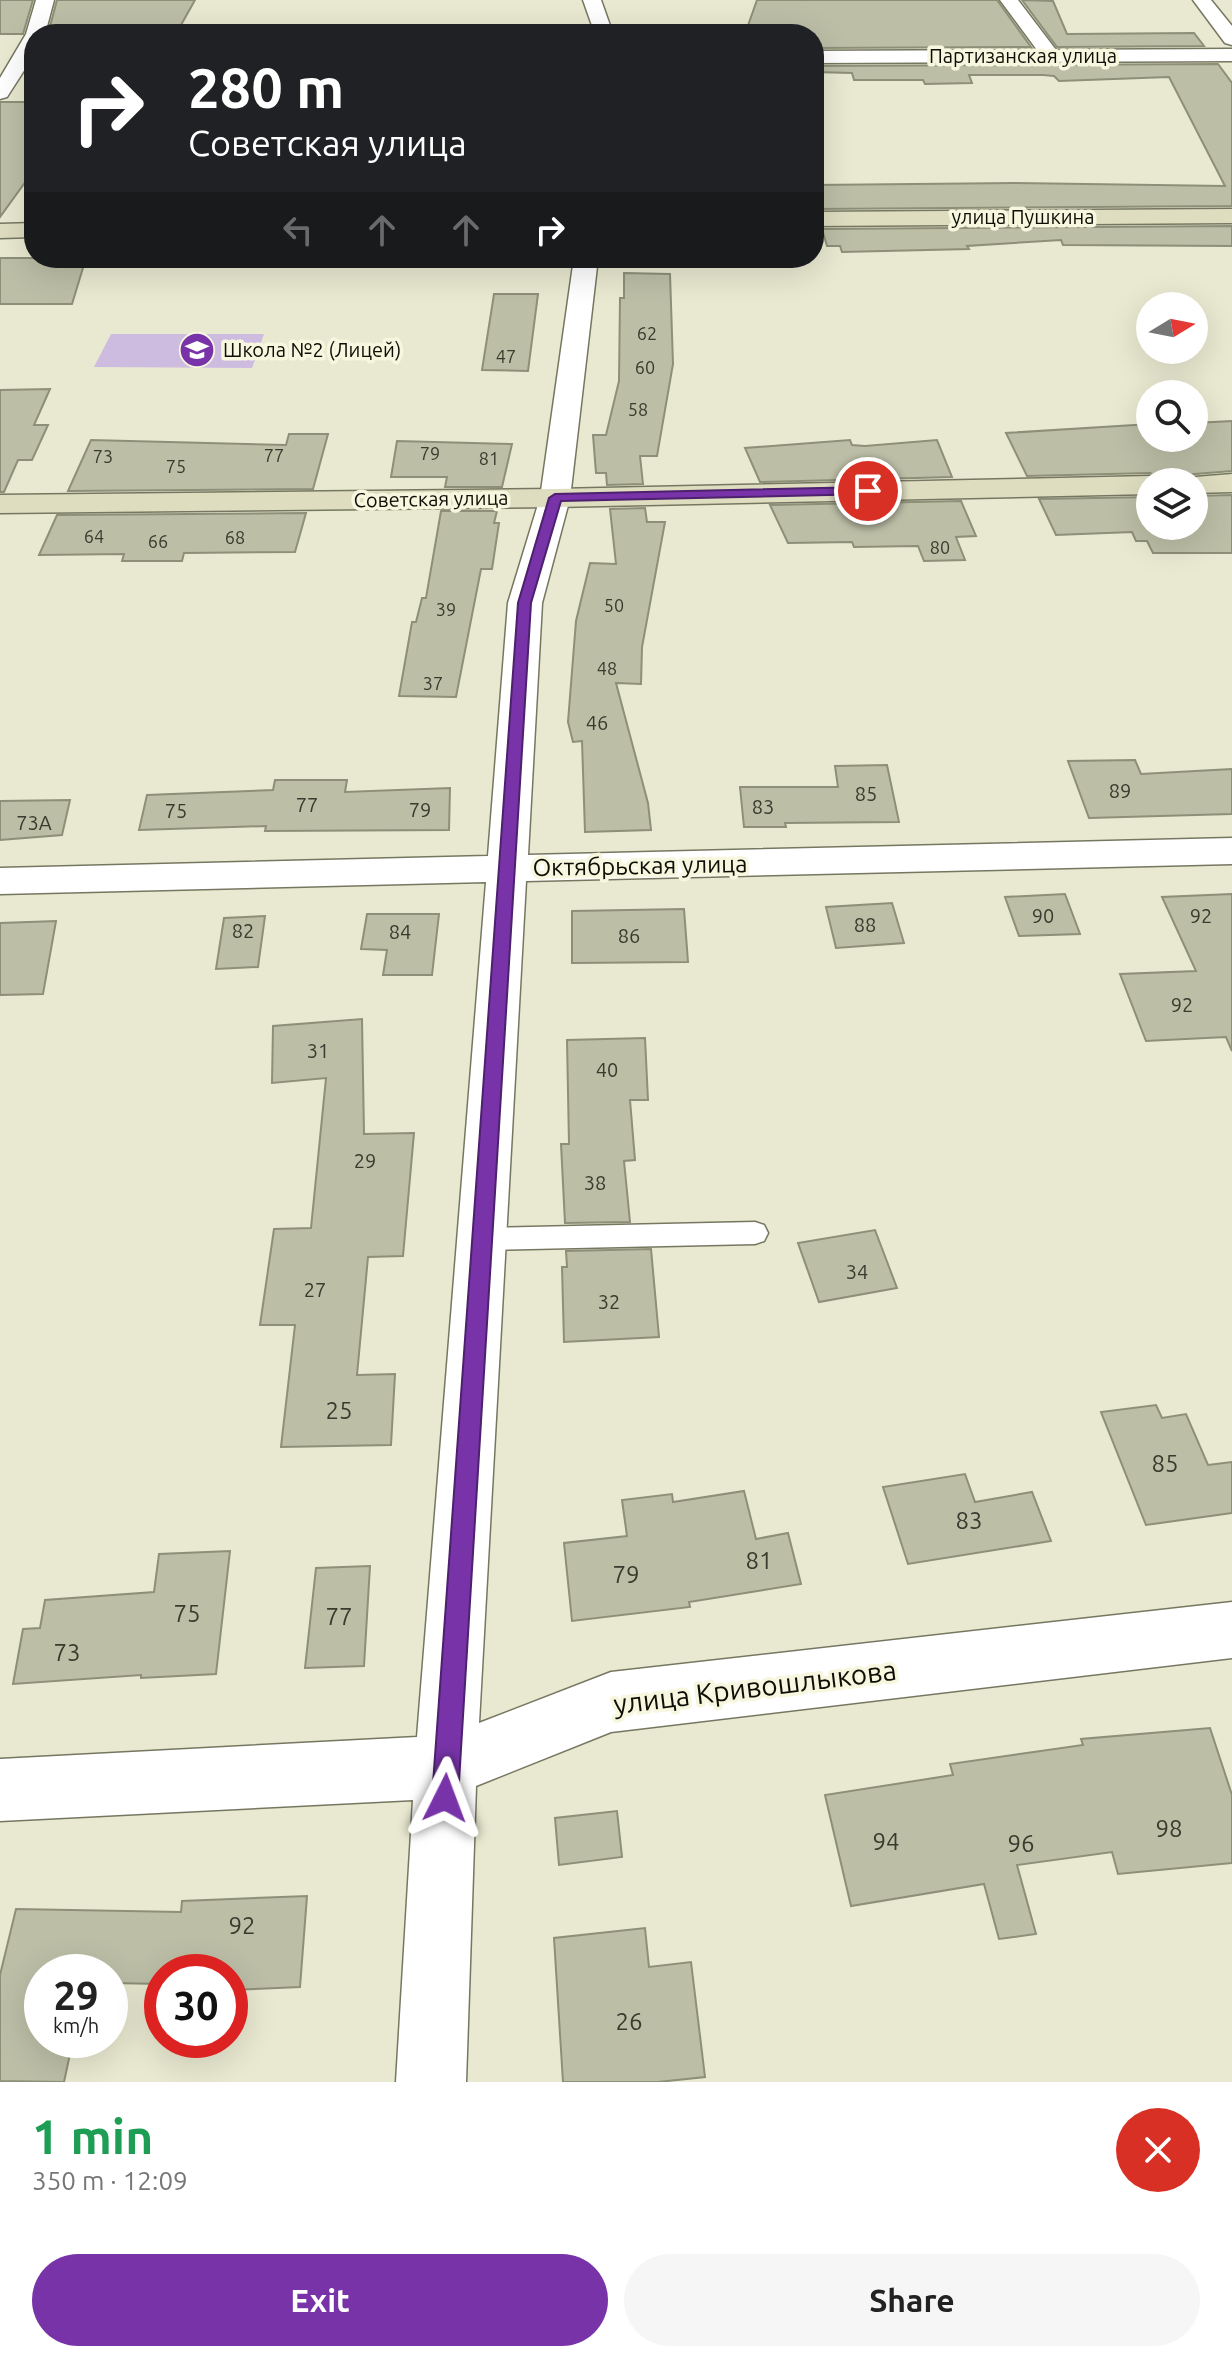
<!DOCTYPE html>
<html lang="en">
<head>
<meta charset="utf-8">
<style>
  body { margin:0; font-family:Ubuntu,sans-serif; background:#f6f6f6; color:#222; height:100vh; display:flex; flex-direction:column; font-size:30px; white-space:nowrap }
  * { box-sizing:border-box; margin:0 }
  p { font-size:26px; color:#767676 }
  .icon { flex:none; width:44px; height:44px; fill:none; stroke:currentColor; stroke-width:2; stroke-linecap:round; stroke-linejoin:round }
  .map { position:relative; height:2082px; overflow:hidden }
  .sheet { display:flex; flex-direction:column; background:#fff; flex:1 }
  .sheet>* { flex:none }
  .guide { position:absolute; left:24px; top:24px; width:800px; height:244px; border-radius:32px; box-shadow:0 8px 32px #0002; background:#202124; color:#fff; overflow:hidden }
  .needle { width:52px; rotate:80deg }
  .controls { position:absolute; left:1136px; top:292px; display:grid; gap:16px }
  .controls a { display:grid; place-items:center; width:72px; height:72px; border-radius:50%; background:#fff; box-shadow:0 8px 32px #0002; font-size:40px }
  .speed { position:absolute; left:24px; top:1954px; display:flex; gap:16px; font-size:40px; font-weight:700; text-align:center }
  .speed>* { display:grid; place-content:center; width:104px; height:104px; border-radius:50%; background:#fff; box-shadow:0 8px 32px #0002; line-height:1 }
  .speed small { font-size:20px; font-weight:400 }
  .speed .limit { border:12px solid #d22; background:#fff; color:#111 }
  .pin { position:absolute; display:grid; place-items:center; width:68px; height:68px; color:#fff; margin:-34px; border:4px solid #fff; border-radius:50%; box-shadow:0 2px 8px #0007 }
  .me { position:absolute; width:88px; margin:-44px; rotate:3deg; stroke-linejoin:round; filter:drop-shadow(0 0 6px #0008) }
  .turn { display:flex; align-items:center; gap:28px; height:168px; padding:0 32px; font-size:36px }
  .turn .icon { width:104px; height:104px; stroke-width:2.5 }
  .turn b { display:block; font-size:56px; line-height:68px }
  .lanes { display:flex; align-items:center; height:76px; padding:0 32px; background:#0003; justify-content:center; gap:40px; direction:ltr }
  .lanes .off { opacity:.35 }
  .round { display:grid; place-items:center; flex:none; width:84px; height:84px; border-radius:42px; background:#f6f6f6 }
  .head { display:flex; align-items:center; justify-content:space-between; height:136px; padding:0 32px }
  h1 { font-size:48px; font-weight:700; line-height:60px; color:#1e9e55 }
  .primary-button { display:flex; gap:16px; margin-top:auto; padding:16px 32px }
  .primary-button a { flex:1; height:92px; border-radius:48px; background:#7733a7; color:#fff; font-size:32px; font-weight:700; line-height:92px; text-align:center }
  .primary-button a+a { background:#f6f6f6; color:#222 }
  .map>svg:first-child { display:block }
  .green { fill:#cdbcdf }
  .building { fill:#bdbea6; stroke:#8e8f78; stroke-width:2 }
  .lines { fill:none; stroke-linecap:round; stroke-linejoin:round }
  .lane-casing { stroke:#767761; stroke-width:3 }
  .street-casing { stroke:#767761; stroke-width:3 }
  .secondary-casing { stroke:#767761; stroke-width:3 }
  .lane { fill:#fff; fill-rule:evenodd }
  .street { fill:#fff; fill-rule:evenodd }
  .secondary { fill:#deddc0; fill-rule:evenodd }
  .route { fill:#7733a7; stroke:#4d216d; stroke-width:2 }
  .labels { text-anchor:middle; stroke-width:7; stroke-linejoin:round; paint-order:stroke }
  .far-number-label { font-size:18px; fill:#3a3a2e }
  .far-street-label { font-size:20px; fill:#0e0e06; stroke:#f6f7de }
  .far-poi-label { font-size:20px; fill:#0e0e06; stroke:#f6f7de; text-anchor:start }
  .number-label { font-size:20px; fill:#3a3a2e }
  .street-label { font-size:24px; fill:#0e0e06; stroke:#f6f7de }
  .near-number-label { font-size:24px; fill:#3a3a2e }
  .near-street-label { font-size:28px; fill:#0e0e06; stroke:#f6f7de }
</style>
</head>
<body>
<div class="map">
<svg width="1232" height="2082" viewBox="0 0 1232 2082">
  <rect width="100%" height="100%" fill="#e9e9d1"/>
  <path class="green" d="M111,334h153l-12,34 -158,-1z"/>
  <path class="building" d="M0,0h33l-10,34h-23z
    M57,0h138l-19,34h-128z
    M757,0h240l34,47 -217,1v-14h-69z
    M1022,0l31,1 14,33 127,-1 10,13 -147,1z
    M1218,64l14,19v123l-416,3 -2,-24 201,-2 210,3 -56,-109 -110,4 -5,-5 -11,-1h-74l3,8 -47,1 -2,-4h-69l-2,-7 -38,-1v-6z
    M0,102h34v68l-34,47z
    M1232,226v20l-169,-1 -2,-5 -94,6 2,3 -127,3 -2,-6h-13l-5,-17z
    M0,258h86l-14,46h-72z
    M624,273l46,1 3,90 -16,92h-17l3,28 -36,1 -1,-12h-10l-3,-38h13l13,-54 1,-83h4z
    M494,294h44l-10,77 -46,-1z
    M50,389l-16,36h14l-16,35h-14l-14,32h-4v-102z
    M1232,421v50l-49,4 -6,7h-11l-16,-9 -123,3 -21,-43 144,-9v14h44v-15z
    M289,434h39l-15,55 -245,2 23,-51 195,5z
    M850,440l2,5 13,1 72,-6 15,37 -192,5 -15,-34z
    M397,441l115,3 -10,43h-57l2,-10h-56z
    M1232,495v58h-79l-6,-12h-11l-4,-9 -76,3 -17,-36 111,-2v29h44v-30z
    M961,501l15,35 -20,1 9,23 -41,1 -6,-15 -64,1 -2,-5 -64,1 -18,-38z
    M645,508l2,14h18l-23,125 -1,37 -25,-1 32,120 3,27 -66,2 -3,-91 -9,1 -5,-20 8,-101 14,-58 26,1 -6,-55z
    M441,511h56l-3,12h5l-7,46h-11l-25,128 -57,-1 13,-74h4l6,-24h4z
    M306,513l-11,39 -111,1 -2,8h-60l2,-7 -85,1 18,-40z
    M1135,760l6,14 91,-5v45l-143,4 -21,-57z
    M887,765l12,57 -114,1 1,4h-42l-4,-40h98l-3,-21z
    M275,780h72l-2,12 105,-4 -1,42 -184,1 1,-5 -127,4 8,-35 126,-5z
    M70,800l-8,35 -62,5v-39z
    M1065,894l15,40 -61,2 -14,-39z
    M1232,894v157l-6,-14 -80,4 -26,-67 76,-3 -34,-74z
    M892,903l12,40 -68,5 -10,-41z
    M684,909l4,53 -116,1v-52z
    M367,914h72l-7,61h-49l4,-25 -26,-1z
    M265,916l-7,51 -42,2 8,-51z
    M56,921l-13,73 -43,1v-72z
    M362,1019l2,115 50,-1 -11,123 -35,1 -11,118 38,-1 -4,71 -110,2 14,-122h-35l14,-96 37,-1 15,-150 -54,5 1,-57z
    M645,1038l3,62h-18l5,60 -11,1 6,61 -65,1 -4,-79h8l-2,-104z
    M875,1230l22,58 -78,14 -21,-59z
    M651,1249l8,88 -95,5 -2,-75h5l-1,-16z
    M1156,1405l6,13 24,-4 22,51 24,-3v51l-86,12 -45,-113z
    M965,1474l10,28 57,-10 19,49 -143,23 -25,-77z
    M744,1491l12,48 32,-6 13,51 -112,18 1,5 -118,14 -8,-78 63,-7 -5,-36 50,-6 1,8z
    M230,1551l-14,123 -75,4v-3l-128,9 10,-55 17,-1 5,-28 109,-8 5,-38z
    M370,1566l-6,100 -59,2 11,-100z
    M1210,1728l22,67v68l-114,11 -6,-22 -95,13 19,69 -37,5 -15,-55 -133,22 -26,-111 128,-20 -3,-11 133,-19 -2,-6z
    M617,1811l5,46 -63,8 -4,-47z
    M307,1896l-7,91 -70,3v-18h-68v12l-52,-1v-11h-68v68h31l-9,42 -64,-1v-106l16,-66 165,3 1,-11z
    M645,1928l4,39 42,-5 14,115 -47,5h-95l-9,-144z"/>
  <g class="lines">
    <defs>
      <path id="lane" d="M755,1222l9,3 4,8 -4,8 -9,3 -273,6 -9,-3 -4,-8 4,-8 9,-3z"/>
      <path id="street" d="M36,0h18l-9,34h-11v21l-27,42 -7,2v-21l26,-44z
        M583,0h18l12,34h-18z
        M1000,0h18l38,50 176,-1v12l-418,2v-12l223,-1z
        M1193,0h18l21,26v19l-7,-2z
        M574,258h24l-28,240 -28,105 -14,252 704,-17v26l-706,17 -47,842 132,-51 621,-70v56l-621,74 -135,54 -10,296h-70l17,-282 -413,21v-62l417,-22 69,-855 -486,12v-26l488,-12 20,-253 32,-105z"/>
      <path id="secondary" d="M1232,209v14l-418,3v-14z
        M34,223v14l-34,1v-14z
        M1232,474v18l-38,1v-11h-14l3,-4z
        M1150,476l13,6h-13v12l-595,13 -555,6v-18l555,-6z"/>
    </defs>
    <use href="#lane" class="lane-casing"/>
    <use href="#street" class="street-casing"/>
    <use href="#secondary" class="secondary-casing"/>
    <use href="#lane" class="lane"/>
    <use href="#street" class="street"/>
    <use href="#secondary" class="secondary"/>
  </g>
  <path class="route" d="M868,487l7,4 -2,3 -312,7 -30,102 -73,1195 -4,9 -9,4 -9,-4 -4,-9 86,-1195 31,-105 6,-4z"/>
  <defs>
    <symbol id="school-disc" viewBox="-11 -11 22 22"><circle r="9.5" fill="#7733a7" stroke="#f6f7de"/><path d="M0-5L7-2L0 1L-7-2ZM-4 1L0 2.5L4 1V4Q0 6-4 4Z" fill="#fff"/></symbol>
  </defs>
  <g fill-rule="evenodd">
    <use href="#school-disc" x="177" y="330" width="40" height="40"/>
  </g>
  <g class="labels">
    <g class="far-number-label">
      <text x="647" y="340">62</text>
      <text x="506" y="363">47</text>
      <text x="645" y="374">60</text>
      <text x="638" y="416">58</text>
      <text x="430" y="460">79</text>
      <text x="274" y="462">77</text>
      <text x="103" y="463">73</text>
      <text x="489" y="465">81</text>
      <text x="176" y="473">75</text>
      <text x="94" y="543">64</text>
      <text x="235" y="544">68</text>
      <text x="158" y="548">66</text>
      <text x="940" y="554">80</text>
      <text x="614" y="612">50</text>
      <text x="446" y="616">39</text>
      <text x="607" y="675">48</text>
      <text x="433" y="690">37</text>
    </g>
    <g class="far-street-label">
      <text x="1023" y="63">Партизанская улица</text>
      <text x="1023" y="224">улица Пушкина</text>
      <text transform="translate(431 499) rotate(-1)" y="7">Советская улица</text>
    </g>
    <g class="far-poi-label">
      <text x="223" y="357">Школа №2 (Лицей)</text>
    </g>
    <g class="number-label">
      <text x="597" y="730">46</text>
      <text x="1120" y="798">89</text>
      <text x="866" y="801">85</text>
      <text x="307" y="812">77</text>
      <text x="763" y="814">83</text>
      <text x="420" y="817">79</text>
      <text x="176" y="818">75</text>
      <text x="34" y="830">73А</text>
      <text x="1043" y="923">90</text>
      <text x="1201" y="923">92</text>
      <text x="865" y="932">88</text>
      <text x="243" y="938">82</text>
      <text x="400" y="939">84</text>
      <text x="629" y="943">86</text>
      <text x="1182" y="1012">92</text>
      <text x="318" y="1058">31</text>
      <text x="607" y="1077">40</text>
      <text x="365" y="1168">29</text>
      <text x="595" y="1190">38</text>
      <text x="857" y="1279">34</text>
      <text x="315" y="1297">27</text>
      <text x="609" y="1309">32</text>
    </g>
    <g class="street-label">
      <text transform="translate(640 866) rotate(-1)" y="8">Октябрьская улица</text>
    </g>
    <g class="near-number-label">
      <text x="339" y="1419">25</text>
      <text x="1165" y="1472">85</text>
      <text x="969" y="1529">83</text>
      <text x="759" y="1569">81</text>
      <text x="626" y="1583">79</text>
      <text x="187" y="1622">75</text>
      <text x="339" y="1625">77</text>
      <text x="67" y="1661">73</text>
      <text x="1169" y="1837">98</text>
      <text x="886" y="1850">94</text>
      <text x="1021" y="1852">96</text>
      <text x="242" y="1934">92</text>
      <text x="629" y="2030">26</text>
    </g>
    <g class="near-street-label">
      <text transform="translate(755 1687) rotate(-7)" y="10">улица Кривошлыкова</text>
    </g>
  </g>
</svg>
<div class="controls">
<a><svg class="needle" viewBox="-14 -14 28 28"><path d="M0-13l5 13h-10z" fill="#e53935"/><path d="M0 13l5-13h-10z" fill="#767676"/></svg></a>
<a><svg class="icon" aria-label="search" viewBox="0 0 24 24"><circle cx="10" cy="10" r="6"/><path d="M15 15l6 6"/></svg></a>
<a><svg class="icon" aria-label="layers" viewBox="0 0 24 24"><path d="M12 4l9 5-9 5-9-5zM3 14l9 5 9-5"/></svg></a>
</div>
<div class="speed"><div>29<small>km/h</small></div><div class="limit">30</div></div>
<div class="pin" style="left:868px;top:491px;background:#d93025"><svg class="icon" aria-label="arrive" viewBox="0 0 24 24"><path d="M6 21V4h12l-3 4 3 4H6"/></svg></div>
<svg class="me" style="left:445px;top:1798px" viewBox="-20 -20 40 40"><path d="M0-17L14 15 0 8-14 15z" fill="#7733a7" stroke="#fff" stroke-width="4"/></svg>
<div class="guide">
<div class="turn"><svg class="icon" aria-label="right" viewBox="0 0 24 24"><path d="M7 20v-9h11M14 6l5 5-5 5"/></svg><div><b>280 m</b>Советская улица</div></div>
<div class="lanes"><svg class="icon off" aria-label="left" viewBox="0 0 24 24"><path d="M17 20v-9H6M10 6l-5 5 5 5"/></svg><svg class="icon off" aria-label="ahead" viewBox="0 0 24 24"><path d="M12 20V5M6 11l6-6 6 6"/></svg><svg class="icon off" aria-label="ahead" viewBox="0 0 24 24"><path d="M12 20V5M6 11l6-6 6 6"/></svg><svg class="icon" aria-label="right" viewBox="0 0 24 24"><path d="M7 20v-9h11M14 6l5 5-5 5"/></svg></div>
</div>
</div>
<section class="sheet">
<div class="head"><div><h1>1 min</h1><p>350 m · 12:09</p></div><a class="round" style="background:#d93025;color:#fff"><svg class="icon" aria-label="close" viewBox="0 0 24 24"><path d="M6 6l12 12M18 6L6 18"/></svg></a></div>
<div class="primary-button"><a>Exit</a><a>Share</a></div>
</section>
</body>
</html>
